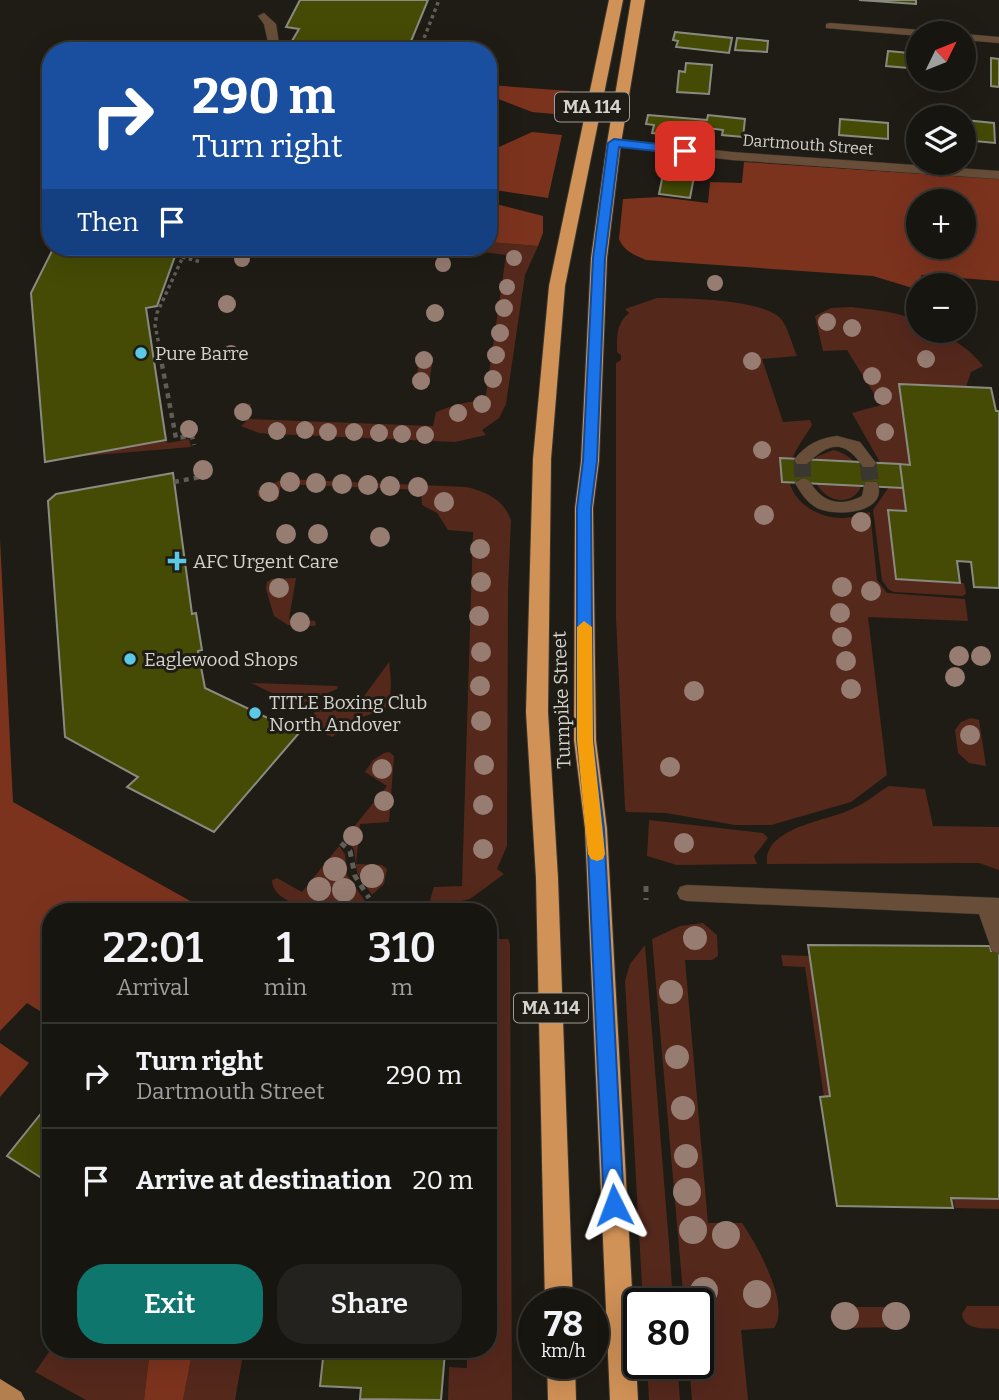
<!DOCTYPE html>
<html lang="en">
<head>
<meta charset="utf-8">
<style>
  body { margin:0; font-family:Bitter,serif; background:#24221e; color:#f1f3f6; height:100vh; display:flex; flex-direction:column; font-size:26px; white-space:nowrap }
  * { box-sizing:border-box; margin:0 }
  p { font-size:23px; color:#9e9f9f }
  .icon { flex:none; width:38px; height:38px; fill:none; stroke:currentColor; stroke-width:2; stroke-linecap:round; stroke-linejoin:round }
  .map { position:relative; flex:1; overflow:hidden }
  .details { position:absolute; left:42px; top:903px; width:455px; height:455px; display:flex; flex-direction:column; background:#171510; border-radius:28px; box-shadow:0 7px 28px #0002,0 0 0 2px #363430 }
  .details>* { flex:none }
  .banner { position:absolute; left:42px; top:42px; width:455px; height:214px; border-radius:28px; box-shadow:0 7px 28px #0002,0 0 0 2px #363430; background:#1a4fa0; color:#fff; overflow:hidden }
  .needle { width:46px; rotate:47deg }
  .buttons { position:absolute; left:906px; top:21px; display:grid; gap:14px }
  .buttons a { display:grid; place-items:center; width:70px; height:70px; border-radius:50%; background:#171510; box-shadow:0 7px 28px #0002,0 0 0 2px #363430; font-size:35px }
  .speed { position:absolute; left:518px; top:1288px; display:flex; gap:14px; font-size:35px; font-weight:700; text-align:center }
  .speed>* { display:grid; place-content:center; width:91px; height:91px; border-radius:50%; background:#171510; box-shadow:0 7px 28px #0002,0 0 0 2px #363430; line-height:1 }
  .speed small { font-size:18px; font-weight:400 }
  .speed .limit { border:4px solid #111; border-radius:10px; background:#fff; color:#111 }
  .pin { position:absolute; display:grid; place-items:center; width:60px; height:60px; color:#fff; margin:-30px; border-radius:14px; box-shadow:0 4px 10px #0006 }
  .me { position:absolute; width:77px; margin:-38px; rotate:357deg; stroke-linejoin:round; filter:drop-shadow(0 0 5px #0008) }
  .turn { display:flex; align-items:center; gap:24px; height:147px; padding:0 35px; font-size:32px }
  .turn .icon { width:91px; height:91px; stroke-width:2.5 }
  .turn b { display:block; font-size:49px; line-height:60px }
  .then { display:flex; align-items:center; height:66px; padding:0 35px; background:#0003; gap:14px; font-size:26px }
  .eta { display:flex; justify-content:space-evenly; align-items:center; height:119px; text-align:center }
  .eta b { font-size:42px; font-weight:600; line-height:49px }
  .primary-button { display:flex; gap:14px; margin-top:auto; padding:14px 35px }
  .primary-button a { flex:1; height:80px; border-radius:28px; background:#0f766e; color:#fff; font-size:28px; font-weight:600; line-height:80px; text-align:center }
  .primary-button a+a { background:#24221e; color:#f1f3f6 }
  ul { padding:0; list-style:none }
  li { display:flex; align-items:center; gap:21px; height:105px; padding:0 35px; border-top:2px solid #363430 }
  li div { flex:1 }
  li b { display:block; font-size:26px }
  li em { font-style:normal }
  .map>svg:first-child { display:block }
  .green { fill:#55281c }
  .forest { fill:#7c331e; fill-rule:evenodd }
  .building { fill:#454b05; stroke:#898b81; stroke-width:2 }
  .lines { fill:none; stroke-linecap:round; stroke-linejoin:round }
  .minor-tunnel { stroke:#3a3731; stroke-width:17; stroke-dasharray:17 8; stroke-linecap:butt }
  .minor-casing { stroke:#38362f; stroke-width:1 }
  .major-casing { stroke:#38362f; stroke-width:1 }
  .highway-casing { stroke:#38362f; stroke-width:2 }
  .path-far2 { stroke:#605d57; stroke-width:3.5; stroke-dasharray:3.5 3.5; stroke-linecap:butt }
  .path-far1 { stroke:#605d57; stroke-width:4.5; stroke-dasharray:5 5; stroke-linecap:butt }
  .path { stroke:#605d57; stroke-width:5; stroke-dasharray:6 6; stroke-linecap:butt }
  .minor { fill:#684e38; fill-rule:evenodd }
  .major { fill:#b37f4f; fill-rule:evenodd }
  .highway { fill:#d19257; fill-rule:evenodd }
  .tree { fill:#967c71 }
  .route { fill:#1a73e8; stroke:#114b97; stroke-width:2 }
  .slow { fill:#f59e0b }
  .poi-dot { fill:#5bc8e6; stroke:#1f1c15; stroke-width:2.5 }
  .labels { text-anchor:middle; stroke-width:6; stroke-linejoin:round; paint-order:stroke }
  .far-street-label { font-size:16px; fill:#d5d3ce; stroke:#1f1c15 }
  .shield { fill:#1f1c15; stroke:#9e9c96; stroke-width:2 }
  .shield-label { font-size:18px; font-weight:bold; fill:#d5d3ce }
  .poi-label { font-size:19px; fill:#d5d3ce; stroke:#1f1c15; text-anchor:start }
  .street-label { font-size:19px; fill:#d5d3ce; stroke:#1f1c15 }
</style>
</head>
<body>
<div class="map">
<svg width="999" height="1400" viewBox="0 0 999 1400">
  <rect width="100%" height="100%" fill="#1f1c15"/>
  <path class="green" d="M488,242l50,4 -13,29 -19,129 -7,14 -17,12 4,5 -31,7 -182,-8 -14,-1 -18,-7 5,-4 -5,-8 -1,-11 11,1 -2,15 184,7 3,-14c19,-7 28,-11 49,-11l21,-146 -23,-3 -6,-5h11z
    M657,298c28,0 101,1 122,19 9,8 13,28 18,39l-35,3 21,63 27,-2 2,5c-9,15 -22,30 -23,49 -1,27 30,45 54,44 9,0 18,-4 27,-6l7,68 10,13 78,6 3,22 -100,-4 19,158 -36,27 -80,23h-36l-69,-12 -40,-1 -1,-4 -9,-190v-255l5,-3v-5l-4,-3c0,-16 -1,-28 12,-39l-4,-4z
    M851,307c22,3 48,4 68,15v9c26,0 48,15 64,35l-12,6 -5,15 -67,-3 11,81 -29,-1 -29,-51 29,-8 -34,-55 -24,1 -8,-35 16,-8z
    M426,355l7,3 -4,26 -13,2 3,-29z
    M189,439l2,8 -119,10 94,-17 2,3z
    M833,450c19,3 41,28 22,45 -16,14 -40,-3 -41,-21 -1,-5 1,-12 2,-17z
    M283,479l183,8c21,5 37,12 45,33l-3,70 -1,256 -10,23 7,5 -34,25 -34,8 -6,-7 4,-13 28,-1 11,-354 -25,-2 -11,-17 -15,-8 -1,-15 -140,-6 -3,16 -13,1 -7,-5 -1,-6 7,1 5,-6z
    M889,487l14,1 3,23 -18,-1 8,69 68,4 2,11 -4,2 -68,-4 -6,-3 -6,-9 -9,-70z
    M296,578l-7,41 26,2 1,4 -3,1 -25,-1 -14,-9 -8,-27 1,-7 5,-3z
    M389,662c2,15 4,33 -3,46l-31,12 -23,17 -26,-13 11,-15 37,1z
    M251,683l87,3 -1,3 -39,16z
    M971,718l8,2 7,46 -17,-3 -11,-10 -3,-23 6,-8z
    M384,753l5,-1 5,4 -5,66 -29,2 -4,40 26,1 5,4 -3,15 -12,11 -15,-22 -3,-24 -10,-10 43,-53 -22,-14 8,-12z
    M889,786l36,3 8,37 66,1v43l-20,-7 -212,1c-4,-37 61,-43 85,-55 13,-5 25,-16 37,-23z
    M649,820l114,13 5,5 -14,18 3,8 -80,1 -30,-9z
    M339,846l6,8 2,21 18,26c-22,11 -92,11 -93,-21l5,-2 25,14z
    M703,923l14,12 1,21 -6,4h-27l23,263h34c14,20 49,82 32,105l-33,2 7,70h-56l-3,-37h9v-59h-14l-32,-365 28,-13z
    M499,939h9l2,5 2,456h-64l1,-33 18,1v-19h21v-404z
    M645,945l25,311 3,48h-30l-18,-323 5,-17z
    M781,955l28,1 21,140 -6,1 -19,-130 -22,-1z
    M953,1198l46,1v10l-44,-1z
    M967,1306h32v23c-14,-1 -35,2 -37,-15z
    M839,1307h60l9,7 1,8 -3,5 -68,1 -8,-11 3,-8z
    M51,1349h99l-6,51h-58l-51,-28z
    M193,1349h51l-9,51h-52z
    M647,1363h30l3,37h-31z"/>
  <path class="forest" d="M488,85l82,6 -5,24 -33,-3 -44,-17z
    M532,132l30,3 -14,63 -60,-9v-37z
    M744,162l255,17v102l-78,-6 2,10h-4v5l-46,-14 -227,-16c-12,-5 -22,-9 -27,-21l4,-40 36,-2 49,6 2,-21 32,1zM919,201h45v46h-45z
    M488,202l55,14v17l-5,13 -50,-4z
    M0,539l13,263 197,110h-159v106l-24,-15 -27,28z
    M0,1043l29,20 -29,34z
    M150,1349h43l-10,51h-39z"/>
  <path class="building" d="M300,0h128l-21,51h-60l2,-4 -57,-6 7,-12 -13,-2z
    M916,0v4l-57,-4z
    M675,32l57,6 -3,15 -53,-6 2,-6 -5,-1z
    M737,38l31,3 -1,11 -32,-2z
    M888,51l31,3v15l-33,-3z
    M991,58l8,1v28l-8,-1z
    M686,63l26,2 -3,29 -32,-2 2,-21 6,1z
    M648,115l59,5 1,-5 37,4 -2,18 -21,-2 1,-5 -15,-2 -2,10 -54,-5 2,-8 -8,-1z
    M840,119l48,4v16l-49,-4z
    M964,120l30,3 1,20 -31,-3z
    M663,174l31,3 -4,21 -31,-4z
    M54,247l124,1 -21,58 -11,2 20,132 -121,22 -14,-169z
    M899,384l92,4 5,23h3v177l-25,-1 -3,-25 -14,-1 3,22 -64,-4 -8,-69 18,1 -6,-47 10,1z
    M780,458l120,6 3,24 -121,-6z
    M173,473l19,141 4,-1 6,37 -4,1 7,37 94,45 -85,99 -87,-45 11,-10 -73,-40 -17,-236 8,-7z
    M808,945l182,1 1,5 8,-1v249l-48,-1 2,10 -116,-2 -17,-109 10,-1z
    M51,1101v83l-44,-28z
    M324,1349h131v3h-10l-4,48 -81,-1 1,-11 -41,-2z"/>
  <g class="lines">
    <path class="minor-tunnel" d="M802,460l1,23
      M868,463l3,23"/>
    <defs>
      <path id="minor" d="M264,13l12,11 3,19 14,8h-16l-8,-4 -5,-23 -6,-8z
        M830,23l91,7 6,3h-8v3l-93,-8v-4z
        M964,34l35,3v6l-35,-3z
        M614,139l118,13 267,19v8l-267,-19 -122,-14v-6z
        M837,436l23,6 16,21 -3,4h-10c-18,-28 -34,-25 -56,-3h-10l-3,-4c11,-15 25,-22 43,-24z
        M803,478c8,2 7,5 12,11 13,16 30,16 47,7l3,-14h12c13,32 -42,35 -60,26 -11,-6 -16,-15 -22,-25z
        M687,885l312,13v56l-7,-3 -13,-37 -292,-13 -7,-2 -3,-6 3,-6z"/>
      <path id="major" d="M0,1379l21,13 4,8h-25z"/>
      <path id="highway" d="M609,0h14l-58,286 -14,173 -3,253 10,166 15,426h-28l-9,-426 -10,-166 7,-253 16,-173z
        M631,0h14l-24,143 -14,115 -8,203 -6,47 3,232 11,89 31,571h-28l-25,-571 -11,-89 1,-232 6,-47 10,-203 16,-115z
        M547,1363h28l1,37h-28z"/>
    </defs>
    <use href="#minor" class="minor-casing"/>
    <use href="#major" class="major-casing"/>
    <use href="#highway" class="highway-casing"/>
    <path class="path-far2" d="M419,51l20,-51
      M182,257l19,5
      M161,355l-6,-30 2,-12 30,-65"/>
    <path class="path-far1" d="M160,354l16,84 16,-2 2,9
      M198,467l2,9
      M174,482l36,-7"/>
    <path class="path" d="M341,843l9,8 5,25 14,22
      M646,886v14"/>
    <use href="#minor" class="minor"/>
    <use href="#major" class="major"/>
    <use href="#highway" class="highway"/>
  </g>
  <g class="tree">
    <circle cx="514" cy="258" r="8"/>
    <circle cx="242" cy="259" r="8"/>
    <circle cx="443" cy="264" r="8"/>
    <circle cx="715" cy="283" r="8"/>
    <circle cx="507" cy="287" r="8"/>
    <circle cx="227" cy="304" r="9"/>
    <circle cx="504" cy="308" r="9"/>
    <circle cx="435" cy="313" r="9"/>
    <circle cx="827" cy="322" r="9"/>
    <circle cx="852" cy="328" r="9"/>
    <circle cx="500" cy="333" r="9"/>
    <circle cx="231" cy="354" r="9"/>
    <circle cx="496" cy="355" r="9"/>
    <circle cx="926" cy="359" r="9"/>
    <circle cx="424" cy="360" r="9"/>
    <circle cx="752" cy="361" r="9"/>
    <circle cx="872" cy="376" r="9"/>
    <circle cx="493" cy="379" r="9"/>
    <circle cx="421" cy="381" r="9"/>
    <circle cx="883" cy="396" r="9"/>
    <circle cx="482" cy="404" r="9"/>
    <circle cx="243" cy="412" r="9"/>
    <circle cx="458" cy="413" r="9"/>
    <circle cx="189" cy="429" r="9"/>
    <circle cx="305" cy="430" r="9"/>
    <circle cx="277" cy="431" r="9"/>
    <circle cx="328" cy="432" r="9"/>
    <circle cx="354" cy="432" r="9"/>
    <circle cx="885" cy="432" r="9"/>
    <circle cx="379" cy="433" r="9"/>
    <circle cx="402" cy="434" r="9"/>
    <circle cx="425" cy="435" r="9"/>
    <circle cx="762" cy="450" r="9"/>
    <circle cx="203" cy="470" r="10"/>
    <circle cx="290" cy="482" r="10"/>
    <circle cx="316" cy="483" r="10"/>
    <circle cx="342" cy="484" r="10"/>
    <circle cx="368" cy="485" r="10"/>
    <circle cx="390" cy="486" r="10"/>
    <circle cx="418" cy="487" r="10"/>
    <circle cx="269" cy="492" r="10"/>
    <circle cx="444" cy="502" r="10"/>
    <circle cx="764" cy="515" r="10"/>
    <circle cx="861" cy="522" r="10"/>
    <circle cx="286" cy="534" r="10"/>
    <circle cx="318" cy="534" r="10"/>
    <circle cx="380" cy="537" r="10"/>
    <circle cx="480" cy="549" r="10"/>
    <circle cx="481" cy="582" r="10"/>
    <circle cx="842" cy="587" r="10"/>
    <circle cx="279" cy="588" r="10"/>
    <circle cx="871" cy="591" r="10"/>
    <circle cx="840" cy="613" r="10"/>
    <circle cx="479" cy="616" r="10"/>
    <circle cx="300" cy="622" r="10"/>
    <circle cx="842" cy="637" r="10"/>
    <circle cx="481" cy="652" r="10"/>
    <circle cx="959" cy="656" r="10"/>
    <circle cx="981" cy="656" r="10"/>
    <circle cx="846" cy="661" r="10"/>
    <circle cx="955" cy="677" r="10"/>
    <circle cx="480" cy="686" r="10"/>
    <circle cx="851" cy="689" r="10"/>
    <circle cx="694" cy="691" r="10"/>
    <circle cx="481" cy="721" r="10"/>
    <circle cx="970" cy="735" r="10"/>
    <circle cx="484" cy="765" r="10"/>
    <circle cx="670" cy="767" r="10"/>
    <circle cx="382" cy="769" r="10"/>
    <circle cx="384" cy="801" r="10"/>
    <circle cx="483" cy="805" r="10"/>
    <circle cx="353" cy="836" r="10"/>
    <circle cx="684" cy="843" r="10"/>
    <circle cx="483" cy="849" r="10"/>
    <circle cx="335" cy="869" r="12"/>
    <circle cx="372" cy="876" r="12"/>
    <circle cx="319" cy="889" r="12"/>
    <circle cx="344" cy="890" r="12"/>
    <circle cx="695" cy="938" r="12"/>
    <circle cx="671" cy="992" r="12"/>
    <circle cx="677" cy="1057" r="12"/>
    <circle cx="683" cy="1108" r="12"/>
    <circle cx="686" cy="1156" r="12"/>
    <circle cx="687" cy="1192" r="14"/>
    <circle cx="693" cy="1230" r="14"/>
    <circle cx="726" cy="1235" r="14"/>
    <circle cx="704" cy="1291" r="14"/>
    <circle cx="757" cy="1294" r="14"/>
    <circle cx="845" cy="1316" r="14"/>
    <circle cx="896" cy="1316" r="14"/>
  </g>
  <path class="route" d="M614,139l71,8 5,4 -5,3 -66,-7 -14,111 -8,203 -6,47 2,232 11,89 20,376 -3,7 -7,3 -8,-3 -2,-7 -17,-376 -10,-89v-232l6,-47 10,-203 15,-115z"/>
  <path class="slow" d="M584,621l8,6 1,113 12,114 -2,5 -6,2 -6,-2 -3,-5 -11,-114v-113z"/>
  <g class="poi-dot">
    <circle cx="141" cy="353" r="7"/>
    <path d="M173.5 550.5h7v7h7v7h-7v7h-7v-7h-7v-7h7z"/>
    <circle cx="130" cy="659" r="7"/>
    <circle cx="255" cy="713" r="7"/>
  </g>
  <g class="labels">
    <g class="far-street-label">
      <text transform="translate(808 144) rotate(4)" y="6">Dartmouth Street</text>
    </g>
    <g class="shield">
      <rect x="555" y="92.5" width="74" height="29" rx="5"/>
      <rect x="514" y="993.5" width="74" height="29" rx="5"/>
    </g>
    <g class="shield-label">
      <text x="592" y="113">MA 114</text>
      <text x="551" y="1014">MA 114</text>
    </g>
    <g class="poi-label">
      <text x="155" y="360">Pure Barre</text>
      <text x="193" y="568">AFC Urgent Care</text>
      <text x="144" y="666">Eaglewood Shops</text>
      <text x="269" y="709">TITLE Boxing Club<tspan x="269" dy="22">North Andover</tspan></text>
    </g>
    <g class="street-label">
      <text transform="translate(561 700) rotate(-92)" y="7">Turnpike Street</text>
    </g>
  </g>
</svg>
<div class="buttons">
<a><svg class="needle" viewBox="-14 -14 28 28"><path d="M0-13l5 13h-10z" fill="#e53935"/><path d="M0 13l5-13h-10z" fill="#9e9f9f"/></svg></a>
<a><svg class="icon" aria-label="layers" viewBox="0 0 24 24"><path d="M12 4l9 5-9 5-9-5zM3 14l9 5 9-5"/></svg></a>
<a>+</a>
<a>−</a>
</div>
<div class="speed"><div>78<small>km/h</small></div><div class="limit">80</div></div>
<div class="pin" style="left:685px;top:151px;background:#d93025"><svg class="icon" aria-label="arrive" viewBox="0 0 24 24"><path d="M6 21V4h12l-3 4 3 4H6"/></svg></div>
<svg class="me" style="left:614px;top:1205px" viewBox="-20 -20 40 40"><path d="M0-17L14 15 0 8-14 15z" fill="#1a73e8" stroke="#fff" stroke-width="4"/></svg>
<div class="banner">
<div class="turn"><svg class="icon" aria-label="right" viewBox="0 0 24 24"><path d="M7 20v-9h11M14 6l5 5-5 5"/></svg><div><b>290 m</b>Turn right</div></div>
<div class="then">Then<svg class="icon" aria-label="arrive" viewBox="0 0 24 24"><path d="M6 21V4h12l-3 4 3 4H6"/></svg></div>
</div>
<section class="details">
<div class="eta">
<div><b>22:01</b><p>Arrival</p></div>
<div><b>1</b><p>min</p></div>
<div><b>310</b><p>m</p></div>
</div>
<ul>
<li><svg class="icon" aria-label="right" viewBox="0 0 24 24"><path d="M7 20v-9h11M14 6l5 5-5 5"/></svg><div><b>Turn right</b><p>Dartmouth Street</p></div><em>290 m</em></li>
<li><svg class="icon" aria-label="arrive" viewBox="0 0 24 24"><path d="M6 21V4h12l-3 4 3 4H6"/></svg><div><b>Arrive at destination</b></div><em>20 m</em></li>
</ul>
<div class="primary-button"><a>Exit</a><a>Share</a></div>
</section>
</div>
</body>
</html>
